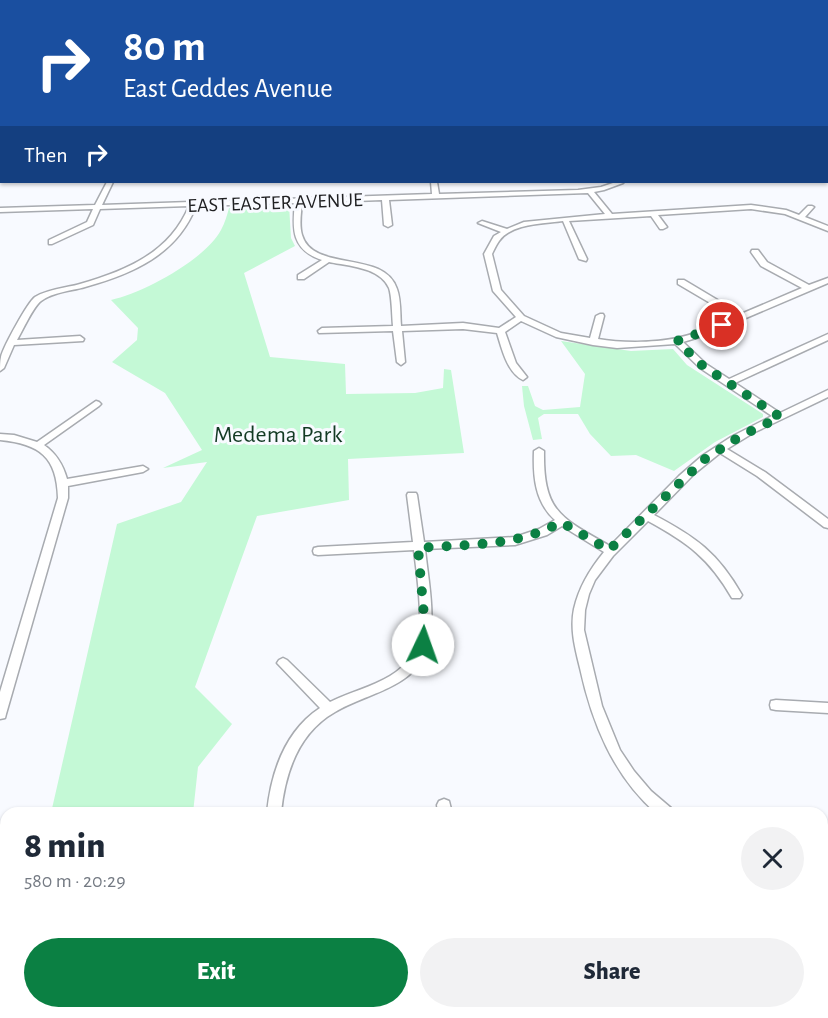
<!DOCTYPE html>
<html lang="en">
<head>
<meta charset="utf-8">
<style>
  body { margin:0; font-family:"Alegreya Sans",sans-serif; background:#f2f2f3; color:#1f2937; height:100vh; display:flex; flex-direction:column; font-size:22px; white-space:nowrap }
  * { box-sizing:border-box; margin:0 }
  p { font-size:20px; color:#747a83 }
  .icon { flex:none; width:33px; height:33px; fill:none; stroke:currentColor; stroke-width:2; stroke-linecap:round; stroke-linejoin:round }
  .map { position:relative; flex:1; overflow:hidden }
  .sheet { position:absolute; left:0px; top:807px; width:828px; height:212px; display:flex; flex-direction:column; background:#fff; border-radius:18px 18px 0 0; box-shadow:0 2px 4px #0004 }
  .sheet>* { flex:none }
  .banner { position:absolute; left:0px; top:0px; width:828px; height:183px; box-shadow:0 2px 4px #0004; background:#1a4fa0; color:#fff; overflow:hidden }
  .pin { position:absolute; display:grid; place-items:center; width:51px; height:51px; color:#fff; margin:-26px; border:3px solid #fff; border-radius:50%; box-shadow:0 2px 6px #0007 }
  .me { position:absolute; width:66px; margin:-33px; rotate:3deg; stroke-linejoin:round; filter:drop-shadow(0 0 4px #0008) }
  .turn { display:flex; align-items:center; gap:21px; height:126px; padding:0 24px; font-size:27px }
  .turn .icon { width:78px; height:78px; stroke-width:2.5 }
  .turn b { display:block; font-size:42px; line-height:51px }
  .then { display:flex; align-items:center; height:57px; padding:0 24px; background:#0003; gap:12px; font-size:22px }
  .round { display:grid; place-items:center; flex:none; width:63px; height:63px; border-radius:32px; background:#f2f2f3 }
  .overview { display:flex; align-items:center; justify-content:space-between; height:102px; padding:0 24px }
  h1 { font-size:36px; font-weight:800; line-height:45px }
  .primary-button { display:flex; gap:12px; margin-top:auto; padding:12px 24px }
  .primary-button a { flex:1; height:69px; border-radius:36px; background:#0b8043; color:#fff; font-size:24px; font-weight:800; line-height:69px; text-align:center }
  .primary-button a+a { background:#f2f2f3; color:#1f2937 }
  .map>svg:first-child { display:block }
  .green { fill:#c4f9d6 }
  .lines { fill:none; stroke-linecap:round; stroke-linejoin:round }
  .stream { stroke:#bfe4f7; stroke-width:1.5 }
  .minor-casing { stroke:#a8abb0; stroke-width:3 }
  .major-casing { stroke:#a8abb0; stroke-width:2 }
  .minor { fill:#fff; fill-rule:evenodd }
  .major { fill:#fff; fill-rule:evenodd }
  .wall { fill:#27437e }
  .shaded-wall { fill:#203766 }
  .building { fill:#2d4e92; stroke:#203766; stroke-width:1.5 }
  .route { stroke:#0b8043; stroke-width:10; stroke-dasharray:0 18 }
  .labels { text-anchor:middle; stroke-width:6; stroke-linejoin:round; paint-order:stroke }
  .far-street-label { font-size:20px; fill:#202123; stroke:#f8faff }
  .park-label { font-size:24px; fill:#133a24; stroke:#f8faff }
</style>
</head>
<body>
<div class="map">
<svg width="828" height="1018" viewBox="0 0 828 1018">
  <rect width="100%" height="100%" fill="#f8faff"/>
  <path class="green" d="M289,205l2,33 4,8 -51,27 26,84 75,7 1,30 69,-1 28,-5 1,-19 7,1 13,83 -116,6 1,41 -92,16 -62,171 37,37 -34,43 -5,46h-142l66,-289 64,-22 26,-40 -44,6 39,-18 -37,-57 -53,-31 25,-22 1,-12 -27,-28c32,-7 94,-40 110,-70 4,-7 6,-15 8,-22z
    M561,341l70,10 42,-2 14,16 76,49v3l-48,25 -41,29 -38,-16 -25,1 -21,-22 -12,-20h-34l-6,4 4,21 -9,1 -9,-34 -2,-20h6l7,20 8,4 37,-3 5,-33z"/>
  <g class="lines">
    <path class="stream" d="M750,0l4,2"/>
    <defs>
      <path id="minor" d="M30,0h4l-5,2z
        M94,0h4l-5,2z
        M159,0h4v2h-4z
        M489,0h4l1,2h-5z
        M548,0h6l-8,2z
        M580,0l8,2h-7z
        M645,0h5l1,2h-5z
        M792,0l7,2h-6z
        M826,15h2v2h-2z
        M0,33h2v4h-2z
        M0,57h2v4h-2z
        M826,61h2v4l-2,-1z
        M0,85h2v4h-2z
        M826,112h2v4h-2z
        M0,116h2v4h-2z
        M2,163v7h-2v-6z
        M107,182h6l-11,23 330,-11 -1,-12h6l2,12 139,-4 23,-3 15,-5h8l-1,1 -19,7 -10,2 18,22 139,-9 35,5 13,5 9,-9h4l2,1 -9,10 23,9v5l-43,-17 -34,-5 -93,6 9,12 -4,2h-3l-9,-13 -82,5 18,38 -1,2 -7,-2 -16,-38c-20,3 -51,2 -64,20 -3,4 -5,9 -7,13l9,36 23,26 37,17 29,5 6,-22 4,-2h3l1,2 -6,23c23,4 56,4 79,-1 20,-4 39,-13 57,-21l-56,-33v-4h6l57,34 61,-26 -41,-22 -10,-14 1,-2h6l9,12 42,23 19,-7v5l-122,52 -23,7 23,22 23,15 99,-45v6l-93,43 45,30 48,-23v7l-75,36 -26,16 38,23 63,47v9l-4,-1 -67,-51 -37,-23 -26,21 -40,41c42,22 64,38 88,80l-2,3h-8c-23,-40 -44,-55 -84,-77l-35,35 -18,24 -6,14 -4,16 -1,20 18,76 18,44 14,21 17,20 20,17 2,5h-17c-43,-38 -64,-90 -76,-145 -5,-20 -10,-39 -6,-59 5,-22 16,-40 30,-57l-42,-26 -15,9 -32,10 -90,4c3,30 11,67 3,96 -12,44 -60,47 -93,67 -37,21 -50,61 -54,101h-14c4,-40 18,-82 53,-105l-43,-45 2,-3 4,-2 4,2 43,42c20,-10 42,-15 60,-26 8,-5 16,-12 21,-19 16,-25 6,-79 3,-107l-96,5 -4,-1 -1,-3 1,-3 4,-1 95,-5 -6,-47 1,-2h8l1,2 7,47 91,-5 24,-8 16,-9c-20,-18 -22,-43 -21,-69l5,-3 5,3c-1,61 17,67 66,95l69,-70 23,-20 29,-19 41,-21 -72,-48 -25,-24 -58,4 -24,-3 -37,-8 -35,-16 -16,11 11,31 11,14 -4,3c-16,-8 -21,-31 -26,-47l-34,-4 -61,2 3,31 -4,3 -4,-3 -4,-31 -74,2 -1,-2 4,-3 71,-2c-1,-10 -1,-30 -4,-38 -9,-21 -41,-22 -60,-26l-25,17h-6v-4l24,-15c-30,-10 -30,-30 -27,-57l-99,3c-19,49 -64,68 -111,81 -14,4 -32,5 -44,14 -8,6 -18,29 -24,39l63,-4 4,3 -1,2 -69,4 -10,23 -4,3c0,-5 0,-10 1,-14 2,-10 27,-55 34,-60 13,-8 31,-9 45,-13 45,-13 90,-31 109,-78l-89,3 -7,16 -41,19h-3v-4l38,-18 6,-13 -93,3v-4l95,-3zM588,193l17,21 -81,8 -17,7 -25,-8 -4,2 23,9 -7,4 -10,18 9,37 23,26 -17,11 -36,-5 -62,3c-1,-12 0,-26 -4,-37 -13,-40 -84,-16 -95,-54 -3,-10 -1,-22 0,-32l80,-3 2,25 4,2 4,-2 -3,-25z
        M96,401l3,1 2,2 -2,2 -55,39c13,9 19,20 23,34l76,-13 5,3 -5,3 -75,14v12l-62,216 -1,4 -5,1v-27l58,-194c-1,-41 -18,-54 -58,-58v-6l14,1 23,7z
        M776,700l52,3v10l-52,-3 -5,-1 -1,-4 1,-4z
        M444,799l5,2 3,12h-14l-1,-8 2,-4z
        M822,861h6v14h-6z
        M6,932v16l-6,1v-16z
        M88,1012h16l-1,6h-16z
        M779,1012h16l1,6h-16z"/>
      <path id="major" d="M677,0h6l1,2h-6z
        M688,0h6l2,2h-7z
        M826,152h2v6h-2z"/>
    </defs>
    <use href="#minor" class="minor-casing"/>
    <use href="#major" class="major-casing"/>
    <use href="#minor" class="minor"/>
    <use href="#major" class="major"/>
  </g>
  <path class="wall" d="M142,1012h93v6h-91z"/>
  <path class="shaded-wall" d="M230,1012h5v6h-5z"/>
  <path class="building" d="M142,1012h88v6h-66l1,-5 -23,1z"/>
  <g class="lines">
    <path class="route" d="M423,645l2,-18 -7,-79c50,-4 99,-1 143,-26l48,28 96,-91 34,-22 41,-20 -77,-51 -26,-25 45,-16"/>
  </g>
  <g class="labels">
    <g class="far-street-label">
      <text transform="translate(275 202) rotate(-2)" y="7">EAST EASTER AVENUE</text>
    </g>
    <g class="park-label">
      <text x="278" y="442">Medema Park</text>
    </g>
  </g>
</svg>
<div class="pin" style="left:722px;top:325px;background:#d93025"><svg class="icon" aria-label="arrive" viewBox="0 0 24 24"><path d="M6 21V4h12l-3 4 3 4H6"/></svg></div>
<svg class="me" style="left:423px;top:645px" viewBox="-20 -20 40 40"><circle r="19" fill="#fff"/><path d="M0-13L10 11 0 6-10 11z" fill="#0b8043"/></svg>
<div class="banner">
<div class="turn"><svg class="icon" aria-label="right" viewBox="0 0 24 24"><path d="M7 20v-9h11M14 6l5 5-5 5"/></svg><div><b>80 m</b>East Geddes Avenue</div></div>
<div class="then">Then<svg class="icon" aria-label="right" viewBox="0 0 24 24"><path d="M7 20v-9h11M14 6l5 5-5 5"/></svg></div>
</div>
<section class="sheet">
<div class="overview"><div><h1>8 min</h1><p>580 m · 20:29</p></div><a class="round"><svg class="icon" aria-label="close" viewBox="0 0 24 24"><path d="M6 6l12 12M18 6L6 18"/></svg></a></div>
<div class="primary-button"><a>Exit</a><a>Share</a></div>
</section>
</div>
</body>
</html>
